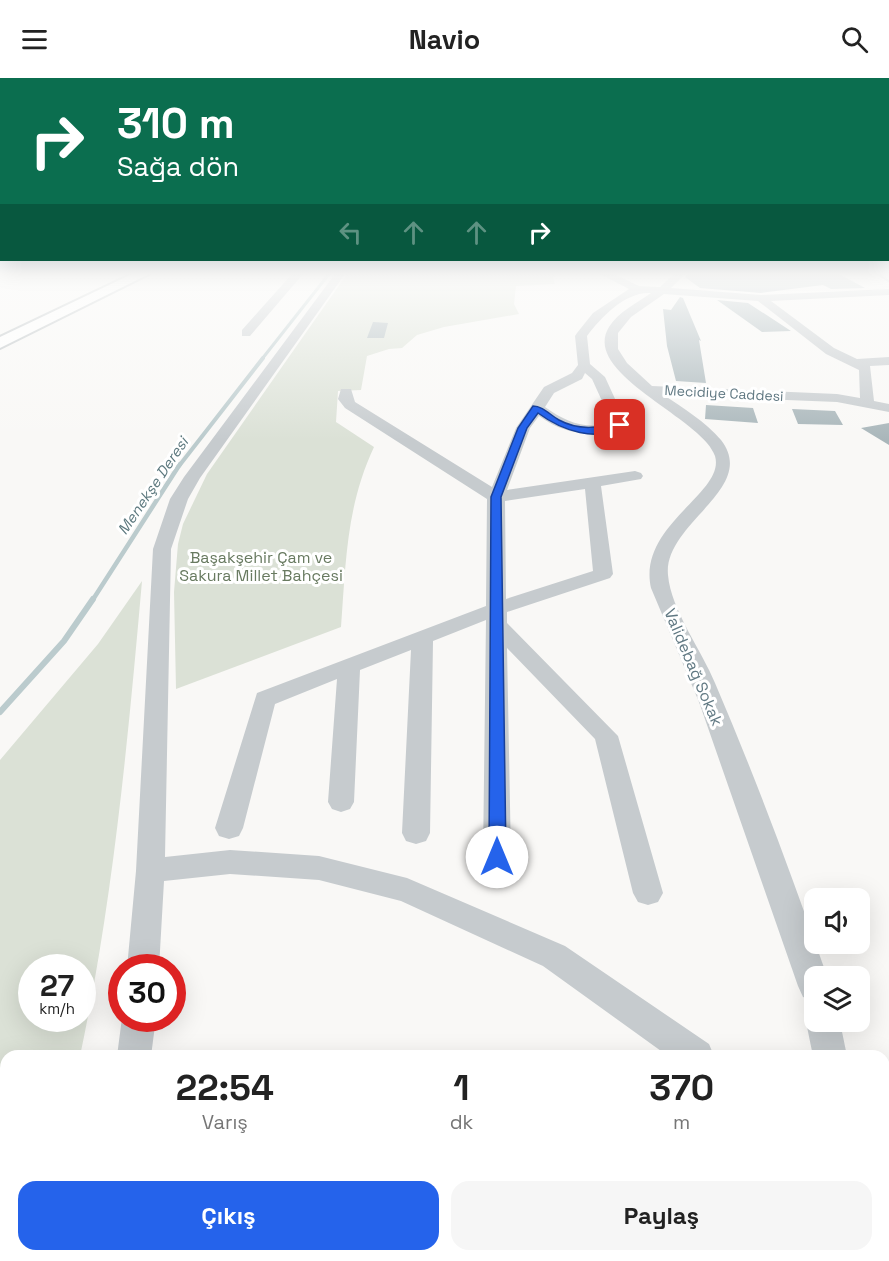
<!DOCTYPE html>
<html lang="tr">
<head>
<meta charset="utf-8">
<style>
  body { margin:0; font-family:"Space Grotesk",sans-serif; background:#f6f6f6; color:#222; height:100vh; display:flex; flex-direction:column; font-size:22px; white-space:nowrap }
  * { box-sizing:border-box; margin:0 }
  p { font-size:20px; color:#767676 }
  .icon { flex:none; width:33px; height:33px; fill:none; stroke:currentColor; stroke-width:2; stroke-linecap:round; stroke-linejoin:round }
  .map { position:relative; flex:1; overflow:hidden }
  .drawer { position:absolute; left:0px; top:972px; width:890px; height:212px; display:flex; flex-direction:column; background:#fff; border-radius:18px 18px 0 0; box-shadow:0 6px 24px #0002 }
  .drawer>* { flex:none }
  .top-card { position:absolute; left:0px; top:0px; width:890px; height:183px; box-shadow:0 6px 24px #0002; background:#0b6e4f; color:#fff; overflow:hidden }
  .tools { position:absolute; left:804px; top:810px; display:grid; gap:12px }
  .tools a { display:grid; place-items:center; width:66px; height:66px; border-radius:12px; background:#fff; box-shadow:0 6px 24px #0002; font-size:30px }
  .speed { position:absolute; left:18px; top:876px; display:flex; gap:12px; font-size:30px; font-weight:700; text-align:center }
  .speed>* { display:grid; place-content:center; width:78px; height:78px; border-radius:50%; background:#fff; box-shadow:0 6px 24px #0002; line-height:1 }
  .speed small { font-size:15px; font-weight:400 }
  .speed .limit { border:9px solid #d22; background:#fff; color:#111 }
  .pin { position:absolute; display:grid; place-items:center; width:51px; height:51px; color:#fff; margin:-26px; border-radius:12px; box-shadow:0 3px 9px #0006 }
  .me { position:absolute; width:66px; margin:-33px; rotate:0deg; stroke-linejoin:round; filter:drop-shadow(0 0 4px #0008) }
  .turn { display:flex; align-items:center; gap:21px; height:126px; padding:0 18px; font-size:27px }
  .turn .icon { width:78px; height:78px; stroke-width:2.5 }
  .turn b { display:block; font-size:42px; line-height:51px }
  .lanes { display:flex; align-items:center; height:57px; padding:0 18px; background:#0003; justify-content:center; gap:30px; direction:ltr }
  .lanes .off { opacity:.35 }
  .eta { display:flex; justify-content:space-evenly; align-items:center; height:102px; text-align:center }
  .eta b { font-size:36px; font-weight:700; line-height:42px }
  .primary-button { display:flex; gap:12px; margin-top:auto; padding:12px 18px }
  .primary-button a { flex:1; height:69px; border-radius:18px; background:#2563eb; color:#fff; font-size:24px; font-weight:700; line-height:69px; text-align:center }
  .primary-button a+a { background:#f6f6f6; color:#222 }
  header { display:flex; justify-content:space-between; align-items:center; height:78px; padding:0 18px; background:#fff; font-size:27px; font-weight:700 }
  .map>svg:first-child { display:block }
  .green { fill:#dbe1d6; fill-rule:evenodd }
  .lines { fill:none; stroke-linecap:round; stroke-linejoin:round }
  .stream-far3 { stroke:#bbcbcd; stroke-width:3 }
  .stream-far2 { stroke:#bbcbcd; stroke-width:4 }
  .stream-far1 { stroke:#bbcbcd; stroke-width:4.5 }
  .stream { stroke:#bbcbcd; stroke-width:6 }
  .building { fill:#a9b6ba }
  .major-casing { stroke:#b6bdc0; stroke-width:4 }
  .minor { fill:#c6cbce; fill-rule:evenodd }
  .major { fill:#fff; fill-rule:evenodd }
  .route { fill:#2563eb; stroke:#184099; stroke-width:1.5 }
  .labels { text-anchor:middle; stroke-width:6; stroke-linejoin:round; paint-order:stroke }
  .far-street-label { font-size:14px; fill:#617983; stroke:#fff }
  .far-water-label { font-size:15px; font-style:italic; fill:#5c787e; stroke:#fff }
  .park-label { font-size:16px; fill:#687a60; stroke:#fff }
  .street-label { font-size:16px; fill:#617983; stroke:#fff }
</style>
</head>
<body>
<header><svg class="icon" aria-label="menu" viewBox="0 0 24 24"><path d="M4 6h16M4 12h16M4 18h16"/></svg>Navio<svg class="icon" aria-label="search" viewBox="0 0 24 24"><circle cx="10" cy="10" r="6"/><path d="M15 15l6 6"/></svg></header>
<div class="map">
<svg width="889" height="1183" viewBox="0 0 889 1183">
  <rect width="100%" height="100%" fill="#f9f8f6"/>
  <path class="green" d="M347,196h209l-3,4 2,6 -39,2 -2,18 5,10 -75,13 -27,8 -15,13 -13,1 -22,7 -6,34 -23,1 -2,31 38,25c-28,60 -28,115 -33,180l-165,62 -2,-97 4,-48 5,-20 24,-50z
    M142,503c-14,159 -29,319 -62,475h-74v200h25l-1,5h-30v-501l98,-116zM32,890h50v50h-50z"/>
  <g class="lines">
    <path class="stream-far3" d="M262,281l67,-85"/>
    <path class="stream-far2" d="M179,388l84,-108"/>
    <path class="stream-far1" d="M92,523l88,-137"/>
    <path class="stream" d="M0,634l64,-71 29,-42"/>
  </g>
  <path class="building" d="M687,196h152l26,14 -34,1 -8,-4 -62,8 -61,-5 -15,-11z
    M680,219l3,1 18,43 -2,-1 7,43 -30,-2 -9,-35 -4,-37 8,1z
    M717,222l31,3 43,28 -29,1z
    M373,244l15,1 -4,15h-17z
    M706,327l47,3 5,15 -53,-4z
    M792,331l43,2 8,14 -45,-1z
    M889,345v22l-28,-17z"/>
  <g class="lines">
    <defs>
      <path id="major" d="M132,196h17l-149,74v-11z
        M880,196h9v6z"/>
    </defs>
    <use href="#major" class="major-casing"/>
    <path class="minor" d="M292,196h11l-53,62h-8v-6z
      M335,196h10l-145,204 -12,21 -17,50 -6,308 65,-7 89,6 88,22 158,68 144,98 5,12h-46l-125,-90 -142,-65 -82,-21 -89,-6 -66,7 -5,87h-32l9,-97 17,-322 17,-50 14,-22z
      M600,196h14l25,12 21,1 14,-13h11l-14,14 90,7 128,-6v6l-118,6 63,47 23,11 32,-2v8l-19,1 4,35 15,3v8l-52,-10 -173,-7c19,13 42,27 57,45 38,49 -58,83 -53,135 3,35 34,76 47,108 39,91 75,187 107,279l5,14h-13v25l-11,-4 -5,-11 -99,-284 -48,-114c-14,-63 75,-95 64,-132 -12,-38 -135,-82 -106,-129 9,-15 28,-24 42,-34 -25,-2 -50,24 -64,43l3,28 15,13 22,48 -2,3c-32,9 -58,8 -86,-12l-9,12 -23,62 128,-19 6,2 2,3 -2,3 -40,7 12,88 -3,4 -103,34v11l111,113 45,157 -5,9 -10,3 -10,-3 -5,-9 -38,-154 -88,-91 4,209 -4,8 -10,4 -10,-4 -4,-8 3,-237 -53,21 -3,192 -4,8 -10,3 -10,-3 -4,-8 9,-183 -51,20 -6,132 -4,7 -9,3 -9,-3 -4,-7 9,-123 -62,25 -32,124 -4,8 -10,3 -10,-3 -4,-8 42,-135 229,-87 1,-107 -142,-91 -7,-9 3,-10h10l4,13 137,85 24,-59 28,-41 28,-14 6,-8 -3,-29 2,-3 16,-20 36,-24zM664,216l94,7 68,53 33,16 1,28 -23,-4 -185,-8 -25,-23 -9,-14v-16l13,-16zM585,295l7,6 20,44c-27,7 -46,-1 -67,-16l9,-14 28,-14zM585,411l8,82 -87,28 -1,-98z
      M814,931v13h26l7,34h-34l-7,-34 5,-11z
      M122,940h34l-5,38h-34z
      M81,1178h42l-1,5h-42z
      M831,1178h41l3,5h-42z"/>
    <use href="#major" class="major"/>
  </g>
  <linearGradient id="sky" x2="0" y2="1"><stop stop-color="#96bddd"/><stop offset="0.54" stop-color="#fcfcfb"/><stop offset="1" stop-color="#fcfcfb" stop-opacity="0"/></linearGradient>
  <rect width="889" height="362" fill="url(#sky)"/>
  <path class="route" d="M533,328c10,0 17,9 26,14 20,11 40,8 61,2l4,3c-26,19 -63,5 -86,-12l-11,15 -26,69 5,360 -3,5 -6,2 -6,-2 -2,-5 2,-360 27,-69z"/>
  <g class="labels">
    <g class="far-street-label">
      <text transform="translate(724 315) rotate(3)" y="5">Mecidiye Caddesi</text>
    </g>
    <g class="far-water-label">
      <text transform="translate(153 408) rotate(-56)" y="5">Menekşe Deresi</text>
    </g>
    <g class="park-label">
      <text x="261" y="485">Başakşehir Çam ve<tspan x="261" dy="18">Sakura Millet Bahçesi</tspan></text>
    </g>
    <g class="street-label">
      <text transform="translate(694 589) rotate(67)" y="6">Validebağ Sokak</text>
    </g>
  </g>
</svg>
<div class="tools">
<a><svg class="icon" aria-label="sound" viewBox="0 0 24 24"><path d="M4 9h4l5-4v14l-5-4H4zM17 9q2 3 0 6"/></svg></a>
<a><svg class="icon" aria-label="layers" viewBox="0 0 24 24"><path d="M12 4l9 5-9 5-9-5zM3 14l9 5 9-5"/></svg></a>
</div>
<div class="speed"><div>27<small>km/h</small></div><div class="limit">30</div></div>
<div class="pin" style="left:620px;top:347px;background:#d93025"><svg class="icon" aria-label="arrive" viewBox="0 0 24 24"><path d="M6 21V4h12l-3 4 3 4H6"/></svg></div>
<svg class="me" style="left:497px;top:779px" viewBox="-20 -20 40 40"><circle r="19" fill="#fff"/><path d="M0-13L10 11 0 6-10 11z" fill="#2563eb"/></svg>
<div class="top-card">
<div class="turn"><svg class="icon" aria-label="right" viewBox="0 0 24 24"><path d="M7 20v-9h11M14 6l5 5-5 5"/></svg><div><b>310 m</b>Sağa dön</div></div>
<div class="lanes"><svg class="icon off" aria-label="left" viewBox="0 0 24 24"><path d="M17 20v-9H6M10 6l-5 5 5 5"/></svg><svg class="icon off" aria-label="ahead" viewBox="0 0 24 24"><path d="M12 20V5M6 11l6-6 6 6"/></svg><svg class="icon off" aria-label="ahead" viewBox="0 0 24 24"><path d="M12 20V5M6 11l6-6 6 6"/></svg><svg class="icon" aria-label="right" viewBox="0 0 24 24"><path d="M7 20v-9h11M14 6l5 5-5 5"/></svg></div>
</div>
<section class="drawer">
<div class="eta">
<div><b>22:54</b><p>Varış</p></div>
<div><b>1</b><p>dk</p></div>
<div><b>370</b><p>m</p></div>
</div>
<div class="primary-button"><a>Çıkış</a><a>Paylaş</a></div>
</section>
</div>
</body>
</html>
